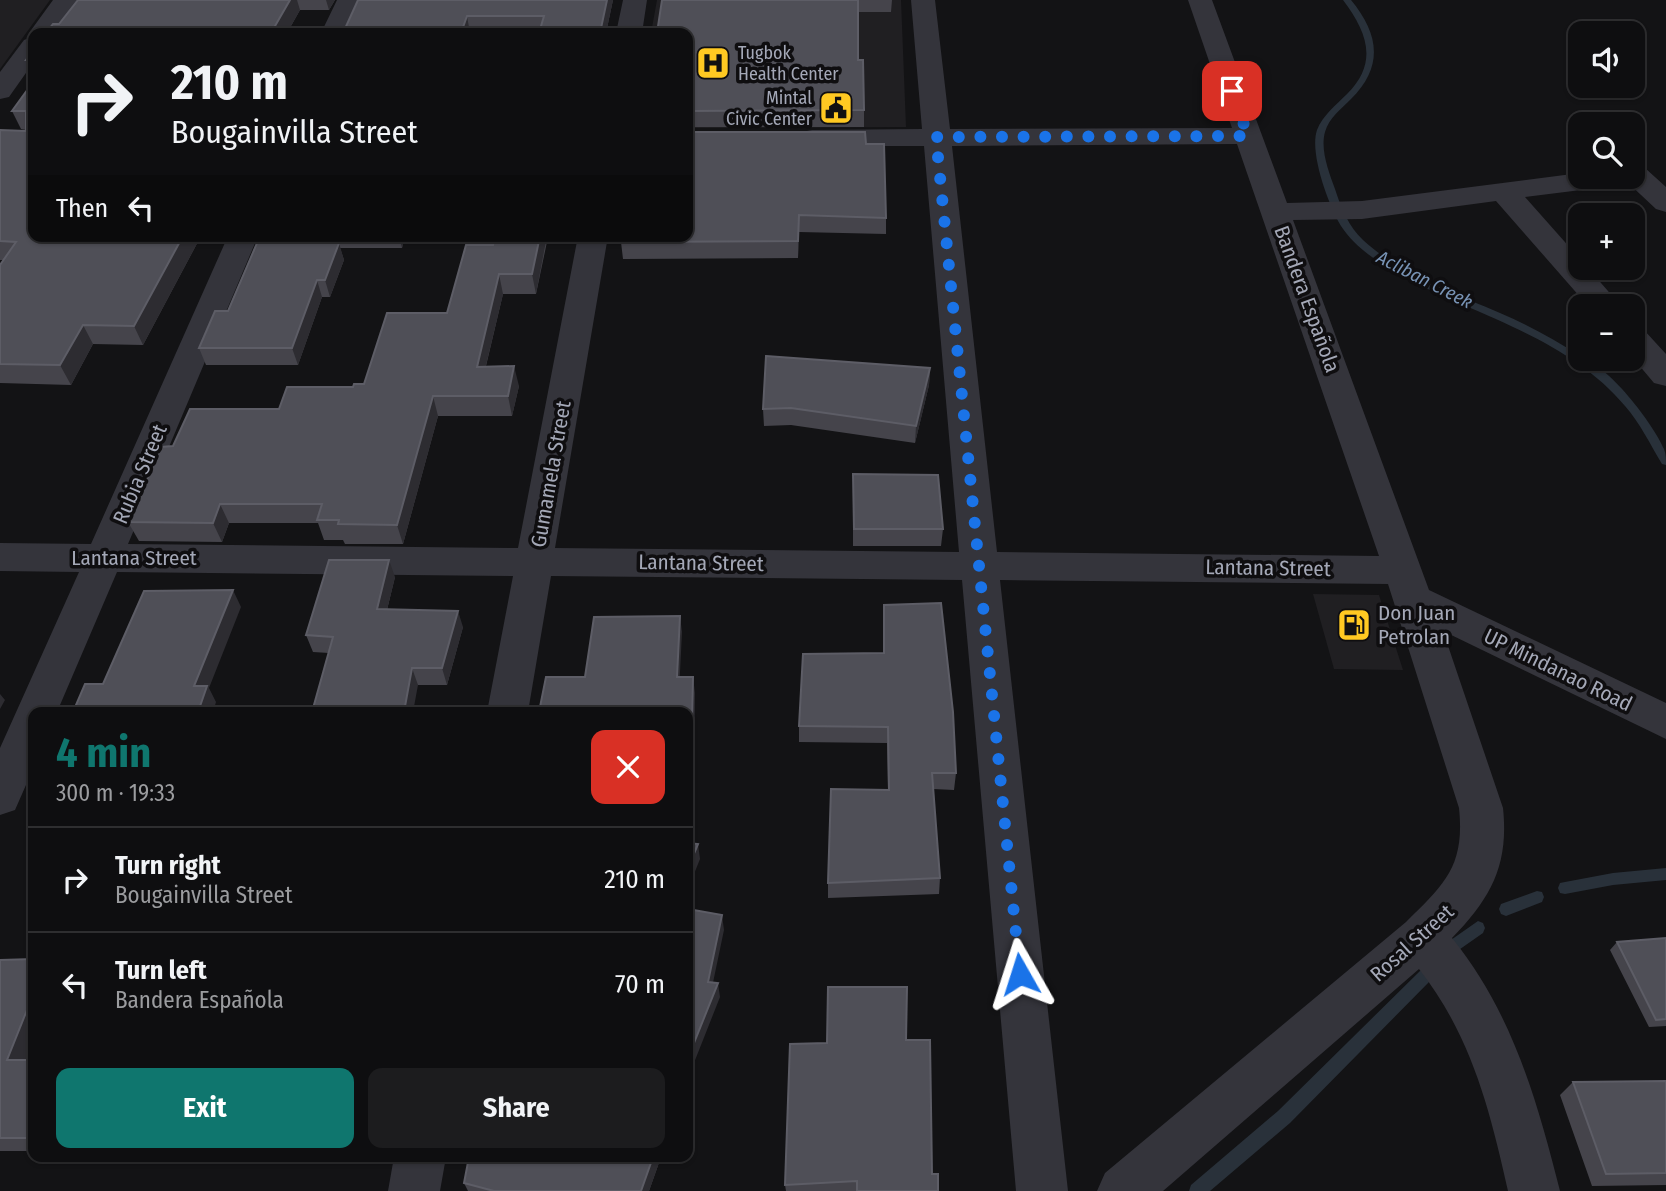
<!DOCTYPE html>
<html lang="en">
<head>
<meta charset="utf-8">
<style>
  body { margin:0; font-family:"Fira Sans Condensed",sans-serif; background:#1c1c1e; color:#f1f3f6; height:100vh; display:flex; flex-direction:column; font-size:26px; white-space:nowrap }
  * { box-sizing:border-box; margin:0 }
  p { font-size:23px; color:#9b9c9f }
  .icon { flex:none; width:38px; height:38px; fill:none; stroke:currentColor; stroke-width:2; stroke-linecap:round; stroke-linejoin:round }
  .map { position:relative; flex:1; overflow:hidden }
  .drawer { position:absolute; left:28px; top:707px; width:665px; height:455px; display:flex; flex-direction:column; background:#0e0e10; border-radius:14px; box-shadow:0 2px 5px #0004,0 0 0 2px #2e2e30 }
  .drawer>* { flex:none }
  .hud { position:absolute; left:28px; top:28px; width:665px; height:214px; border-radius:14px; box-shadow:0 2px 5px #0004,0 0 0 2px #2e2e30; background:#0e0e10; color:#f1f3f6; overflow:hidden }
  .fabs { position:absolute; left:1568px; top:21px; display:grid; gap:14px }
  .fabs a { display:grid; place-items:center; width:77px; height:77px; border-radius:14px; background:#0e0e10; box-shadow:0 2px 5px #0004,0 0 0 2px #2e2e30; font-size:35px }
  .pin { position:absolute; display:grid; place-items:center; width:60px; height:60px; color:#fff; margin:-30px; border-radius:14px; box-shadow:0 4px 10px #0006 }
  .me { position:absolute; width:77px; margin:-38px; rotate:354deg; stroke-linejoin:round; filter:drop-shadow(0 0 5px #0008) }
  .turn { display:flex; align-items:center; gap:24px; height:147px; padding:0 28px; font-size:32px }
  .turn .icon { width:91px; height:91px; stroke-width:2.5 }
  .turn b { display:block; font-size:49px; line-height:60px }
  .then { display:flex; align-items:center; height:66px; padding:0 28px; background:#0003; gap:14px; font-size:26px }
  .round { display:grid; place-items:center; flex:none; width:74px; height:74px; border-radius:14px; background:#1c1c1e }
  .head { display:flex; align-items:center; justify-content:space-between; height:119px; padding:0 28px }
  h1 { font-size:42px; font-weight:700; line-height:52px; color:#0f766e }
  .cta { display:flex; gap:14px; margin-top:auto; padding:14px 28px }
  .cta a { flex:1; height:80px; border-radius:14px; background:#0f766e; color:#fff; font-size:28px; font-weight:700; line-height:80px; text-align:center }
  .cta a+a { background:#1c1c1e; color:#f1f3f6 }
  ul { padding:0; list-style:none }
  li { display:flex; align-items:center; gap:21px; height:105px; padding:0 28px; border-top:2px solid #2e2e30 }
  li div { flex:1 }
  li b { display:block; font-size:26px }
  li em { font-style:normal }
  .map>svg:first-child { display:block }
  .built { fill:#201f22 }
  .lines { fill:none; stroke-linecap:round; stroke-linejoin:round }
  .stream { fill:#29313a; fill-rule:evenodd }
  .minor { fill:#34343b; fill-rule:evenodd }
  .wall { fill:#45444b }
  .shaded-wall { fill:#2d2c31 }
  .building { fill:#4f4f57; stroke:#5d5d66; stroke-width:2 }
  .route { stroke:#1a73e8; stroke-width:12; stroke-dasharray:0 21.6 }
  .labels { text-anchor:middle; stroke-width:7; stroke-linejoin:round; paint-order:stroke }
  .far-poi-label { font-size:18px; fill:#a4a8b7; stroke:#0f0e10; text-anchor:start }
  .far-water-label { font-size:19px; font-style:italic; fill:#7893b5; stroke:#0f0e10 }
  .street-label { font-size:21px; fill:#a4a8b7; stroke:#0f0e10 }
  .poi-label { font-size:21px; fill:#a4a8b7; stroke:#0f0e10; text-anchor:start }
</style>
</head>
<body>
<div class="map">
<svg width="1666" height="1191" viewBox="0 0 1666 1191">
  <rect width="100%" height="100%" fill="#131315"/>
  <path class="built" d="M0,0h50l-50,69z
    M657,0h244l5,127 -218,1v-95h-37z
    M1313,594l66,1 24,75 -69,-1z"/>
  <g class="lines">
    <path class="stream" d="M1343,0h8c28,34 33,66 0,99 -10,10 -22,19 -26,33 -5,18 4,40 10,57 6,19 14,38 28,51 38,35 91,53 137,73 28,12 55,27 80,43v3c27,3 74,66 84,90 2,5 2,10 2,16l-4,-1c-12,-20 -22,-41 -37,-58 -29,-35 -71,-60 -112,-79 -50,-25 -141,-53 -172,-101 -12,-20 -32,-73 -24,-96 6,-15 19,-25 30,-36 32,-32 20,-62 -4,-94z
      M1666,868v12l-53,5 -48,9 -5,-1 -2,-5 2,-5 5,-1 48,-9z
      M1537,891l5,1 2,5 -2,5 -36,14 -5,-2 -2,-5 2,-5z
      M1478,921l5,2 2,5 -2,5 -30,21 -5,-2 -2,-5 2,-5z
      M1425,969l5,2 3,5 -3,5 -140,142 -80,68h-21l2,-6 87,-74 142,-140z"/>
    <path class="minor" d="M53,0h25l-23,33h-22v30l-24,34 -9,2v-27l24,-32 8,-3 -3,-4z
      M337,0h24l-14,33h-26z
      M623,0h24l-5,33h-26z
      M911,0h24l15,129 282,-1 -44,-128h24l75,203 75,-2 218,-28v4h53l2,-12 10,3 21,19v25l-10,-3 -31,-29 -12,6 -88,11 55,62v9h8l33,38h-33l-92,-105 -134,18 -69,1 136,370 237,113v36l-223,-108 60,177c6,57 -12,90 -51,130 60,74 85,162 108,253h-52c-18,-81 -37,-156 -89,-222l-256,222h-66l8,-18 301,-251c39,-38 59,-56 53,-114l-71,-224 -388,-4 68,611h-52l-54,-611 -411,-4 -23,136h-41l26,-136 -396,-4 -60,140h-24v57l-18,41 -15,5v-67l79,-176 -79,-1v-28l91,1 137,-308h30l-130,308 390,4 60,-312h30l-53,312 404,4 -35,-406h-112l-10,-2 -4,-6 4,-6 10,-2 110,-1zM1237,144l142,412 -382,-4 -45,-406z
      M1633,327l11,3 22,24v32l-12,-3 -21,-25z
      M394,1157h52l-6,34h-52z"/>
  </g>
  <path class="wall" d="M78,0h257l-6,10h-29l-13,23h-241l13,-9z
    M357,0h256l-7,33h-263l14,-31z
    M662,0h230l-1,12h-33v48l6,50v17h-176v-94z
    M33,50v25l-7,-15z
    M33,82l168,154 -58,109 -50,-1 -22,41 -71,-2v-118l3,-5h-3v-130l26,1v-1l-5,-1 -9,-18z
    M866,144l20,74v16l-87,-2 -1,26 -175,1 -2,-17z
    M318,236h87l-3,12h-62l4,12 -14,37h-8l-24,68h-92l-7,-17 29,-37 92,-68z
    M495,236h58l-5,1 -12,57h-33l-17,72 33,20 -7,30h-74l-35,128h-58l-2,-4h-19l-6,-17h-89l-7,19 -83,-1 -11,-19 45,-76 106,-37 85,-25 83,-71 46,-68z
    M930,368l-1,17 -14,58 -124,-18 -27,1 -1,-17z
    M853,474l90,55 -2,17h-88z
    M395,577l-8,33 76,17 -16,58h-29l-89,-32 -16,-1 -7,-17z
    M884,605l72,168 -2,17 -21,-1 7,89 -1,16 -111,4v-15l60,-93 -1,-47 -88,-1v-16l85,-73z
    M1666,938v88l-17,1 -39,-77 7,-8z
    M33,959v84l-6,17h6v91h-33v-191z
    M906,1040l26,134 6,17h-152l-1,-6z
    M1666,1081v104l-74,1 -32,-91 13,-13z
    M69,1157h43l-1,3 -40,-2z
    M469,1157h192l-12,34h-181l-4,-8z"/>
  <path class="shaded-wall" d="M290,0h7l3,10 -13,23h-16z
    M326,0h9l-6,10z
    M607,0h6l-7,33h-6z
    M467,16l3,17h-9z
    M799,215v17l-1,26v-17z
    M183,236h18l-58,109 -9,-19z
    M399,236h6l-3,12z
    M540,236h7l-11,58 -4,-20z
    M339,243l5,17 -14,37 -5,-17z
    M499,274l4,20 -22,92 -4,-19z
    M317,280l5,17 -24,68 -6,-17z
    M83,325l10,19 -22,41 -11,-20z
    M514,366l5,20 -7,30 -4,-20z
    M930,368l-1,17 -14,58 1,-17z
    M433,396l5,20 -35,128 -6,-19z
    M220,504l9,19 -7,19 -9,-19z
    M389,560l6,17 -12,49 -6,-17z
    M233,590l8,17 -32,81 7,14 -3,10h-15l-4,-26z
    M458,611l5,16 -16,58 -5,-17z
    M680,616l2,16 -3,61 -2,-16z
    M412,668l6,17 -5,27h-9z
    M693,677l2,16 -1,91 -6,27v-26z
    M0,694l5,6 -5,9z
    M698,844l2,15 -12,30v-21z
    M722,915l2,15 -14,67 -2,-15z
    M718,983l2,14 -32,81v-20z
    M33,995v48l-12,30 -14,-13z
    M653,1157h8l-12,34h-8z"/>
  <path class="building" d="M78,0h212l-19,33h-225l7,-9h6z
    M358,0h249l-7,33h-61l5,-17h-77l-6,17h-118z
    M662,0h196v60h5l1,50 -176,1v-78h-31z
    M33,50v10h-7z
    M33,82v154h150l-49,90 -51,-1 -23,40 -60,-1v-99l16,-23 -16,-1v-111l26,1v-20h-14z
    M688,132h177l1,12h18l2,74 -87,-3 -1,26 -177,1 1,-6h66z
    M495,236h45l-8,38h-33l-22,93 37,-1 -6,30h-75l-36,129 -59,-1 1,-4h-22l5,-16h-102l-7,19 -85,-1 33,-75 12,-1 17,-37h89l8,-22h66l1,-3h10l23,-71h60l19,-68h27z
    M257,243h82l-14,37h-8l-25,68h-93l16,-37h13z
    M766,356l164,12 -14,58 -125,-18 -28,1z
    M853,474l85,1 5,54h-89z
    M329,560h60l-12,49 81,2 -16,57h-30l-8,44h-92l21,-75 -27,-2z
    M233,590l-39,96h13l-9,26h-125l12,-28h18l41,-93z
    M941,603l12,109 3,61h-24l8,105 -112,5 3,-94 58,1 -1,-63 -89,-1 4,-72 81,-1v-48z
    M680,616l-3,61h16l-2,91 -3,17v-73h-149l7,-35h39l9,-60z
    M688,843l10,1 -10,24z
    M688,909l34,6 -14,67 10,1 -30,75z
    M1666,938v81l-10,1 -39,-78z
    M33,959v36l-26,65h26v78h-33v-178z
    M828,987h79l-1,53h24l2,134h6v17h-81v-10l-72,4 5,-141 37,-1z
    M1666,1081v92l-60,1 -33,-92z
    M469,1157h184l-12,34h-147l-30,-8z"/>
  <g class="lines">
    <path class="route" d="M1020,974l-84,-837 312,-1 -16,-45"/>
  </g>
  <defs>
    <symbol id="hospital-square" viewBox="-11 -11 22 22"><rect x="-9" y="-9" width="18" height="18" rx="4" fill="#ffc922" stroke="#0f0e10"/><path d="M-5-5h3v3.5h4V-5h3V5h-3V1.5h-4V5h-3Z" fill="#111"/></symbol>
    <symbol id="civic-square" viewBox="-11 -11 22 22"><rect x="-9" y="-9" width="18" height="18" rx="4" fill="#ffc922" stroke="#0f0e10"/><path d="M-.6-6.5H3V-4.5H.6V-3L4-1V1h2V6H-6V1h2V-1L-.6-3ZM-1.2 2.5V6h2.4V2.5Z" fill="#111"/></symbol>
    <symbol id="fuel-square" viewBox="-11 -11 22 22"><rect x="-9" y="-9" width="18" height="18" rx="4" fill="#ffc922" stroke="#0f0e10"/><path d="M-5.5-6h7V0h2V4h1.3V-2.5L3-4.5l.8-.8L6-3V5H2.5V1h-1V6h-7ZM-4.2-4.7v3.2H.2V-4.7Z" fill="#111"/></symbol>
  </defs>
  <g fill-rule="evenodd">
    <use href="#hospital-square" x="694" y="44" width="38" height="38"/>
    <use href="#civic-square" x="817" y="89" width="38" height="38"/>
    <use href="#fuel-square" x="1335" y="606" width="38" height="38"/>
  </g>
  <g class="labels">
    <g class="far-poi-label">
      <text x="738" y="59">Tugbok<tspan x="738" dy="21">Health Center</tspan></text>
      <text x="812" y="104" text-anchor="end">Mintal<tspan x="812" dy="21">Civic Center</tspan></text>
    </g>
    <g class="far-water-label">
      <text transform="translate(1425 279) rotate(27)" y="7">Acliban Creek</text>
    </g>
    <g class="street-label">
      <text transform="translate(1307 299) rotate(70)" y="7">Bandera Española</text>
      <text transform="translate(140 474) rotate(-67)" y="7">Rubia Street</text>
      <text transform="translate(551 474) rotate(-80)" y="7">Gumamela Street</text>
      <text x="134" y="565">Lantana Street</text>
      <text transform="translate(701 563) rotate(1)" y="7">Lantana Street</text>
      <text transform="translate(1268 568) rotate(1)" y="7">Lantana Street</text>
      <text transform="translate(1558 670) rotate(26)" y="7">UP Mindanao Road</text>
      <text transform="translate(1412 943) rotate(-42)" y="7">Rosal Street</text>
    </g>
    <g class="poi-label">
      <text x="1378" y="620">Don Juan<tspan x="1378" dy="24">Petrolan</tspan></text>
    </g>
  </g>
</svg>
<div class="fabs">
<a><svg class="icon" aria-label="sound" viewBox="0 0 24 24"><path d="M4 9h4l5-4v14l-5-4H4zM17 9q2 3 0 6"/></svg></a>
<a><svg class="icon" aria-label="search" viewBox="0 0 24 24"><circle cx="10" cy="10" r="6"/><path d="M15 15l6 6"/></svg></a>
<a>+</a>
<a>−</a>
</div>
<div class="pin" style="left:1232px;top:91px;background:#d93025"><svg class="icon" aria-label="arrive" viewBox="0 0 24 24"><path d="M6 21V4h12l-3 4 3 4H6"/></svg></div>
<svg class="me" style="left:1020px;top:974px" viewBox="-20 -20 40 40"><path d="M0-17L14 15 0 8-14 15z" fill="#1a73e8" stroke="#fff" stroke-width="4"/></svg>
<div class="hud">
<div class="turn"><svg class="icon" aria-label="right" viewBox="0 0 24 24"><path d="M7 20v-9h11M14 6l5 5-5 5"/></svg><div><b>210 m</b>Bougainvilla Street</div></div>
<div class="then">Then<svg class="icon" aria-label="left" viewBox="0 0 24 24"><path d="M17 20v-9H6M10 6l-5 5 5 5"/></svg></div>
</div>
<section class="drawer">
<div class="head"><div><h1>4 min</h1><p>300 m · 19:33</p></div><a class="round" style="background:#d93025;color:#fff"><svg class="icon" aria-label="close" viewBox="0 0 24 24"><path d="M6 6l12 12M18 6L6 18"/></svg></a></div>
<ul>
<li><svg class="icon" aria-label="right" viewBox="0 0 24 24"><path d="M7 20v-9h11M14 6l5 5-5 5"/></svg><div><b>Turn right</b><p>Bougainvilla Street</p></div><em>210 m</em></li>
<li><svg class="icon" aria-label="left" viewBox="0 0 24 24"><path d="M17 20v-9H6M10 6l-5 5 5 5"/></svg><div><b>Turn left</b><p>Bandera Española</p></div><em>70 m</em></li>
</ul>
<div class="cta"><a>Exit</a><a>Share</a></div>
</section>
</div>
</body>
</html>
